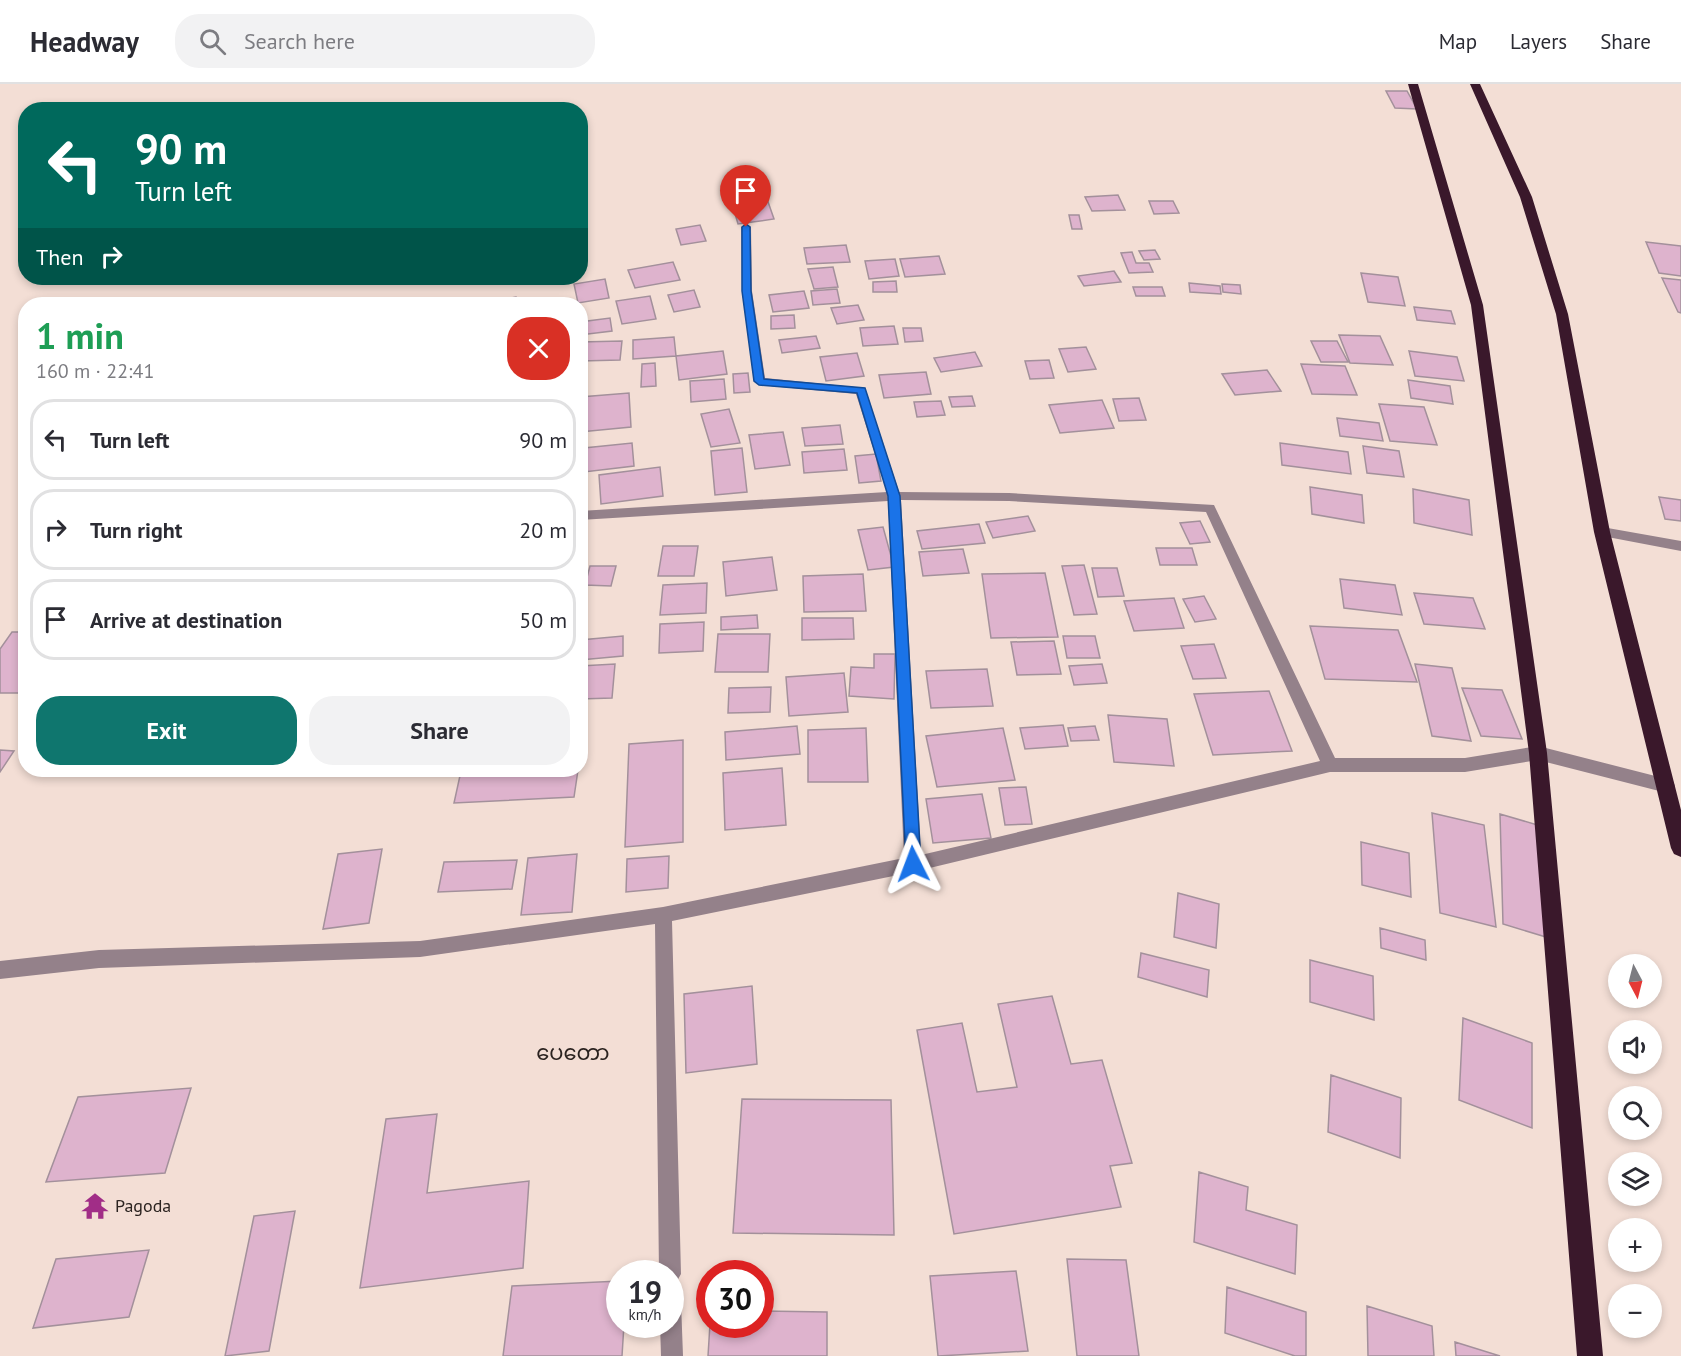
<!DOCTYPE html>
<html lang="en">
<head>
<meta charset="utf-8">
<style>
  body { margin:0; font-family:"PT Sans","Noto Sans Myanmar",sans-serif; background:#f2f2f3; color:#2b2b33; height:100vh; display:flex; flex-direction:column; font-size:22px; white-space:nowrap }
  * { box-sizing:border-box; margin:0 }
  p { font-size:20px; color:#7c7c81 }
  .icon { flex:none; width:33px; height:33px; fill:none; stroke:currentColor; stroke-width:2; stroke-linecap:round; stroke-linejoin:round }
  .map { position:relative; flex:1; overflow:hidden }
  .sheet { position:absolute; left:18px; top:213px; width:570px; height:480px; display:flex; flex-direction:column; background:#fff; border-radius:24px; box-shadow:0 3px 9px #0003 }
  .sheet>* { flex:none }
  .top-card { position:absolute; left:18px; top:18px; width:570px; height:183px; border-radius:24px; box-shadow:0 3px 9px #0003; background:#00695c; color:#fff; overflow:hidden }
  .needle { width:39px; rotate:173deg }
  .fabs { position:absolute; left:1608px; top:870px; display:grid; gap:12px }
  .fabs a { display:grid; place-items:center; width:54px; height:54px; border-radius:50%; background:#fff; box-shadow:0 3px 9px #0003; font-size:30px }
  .speed { position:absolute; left:606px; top:1176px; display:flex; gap:12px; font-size:30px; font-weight:700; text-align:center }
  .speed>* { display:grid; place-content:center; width:78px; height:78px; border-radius:50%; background:#fff; box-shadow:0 3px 9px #0003; line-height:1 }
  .speed small { font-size:15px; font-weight:400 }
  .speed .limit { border:9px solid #d22; background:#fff; color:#111 }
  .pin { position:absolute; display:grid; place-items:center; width:51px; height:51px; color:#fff; margin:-62px -26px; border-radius:50% 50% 50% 0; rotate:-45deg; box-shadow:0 0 6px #0007 }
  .pin .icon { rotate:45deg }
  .me { position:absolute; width:66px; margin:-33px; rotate:357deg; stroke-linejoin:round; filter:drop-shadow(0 0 4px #0008) }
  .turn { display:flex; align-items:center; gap:21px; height:126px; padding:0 18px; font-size:27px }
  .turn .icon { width:78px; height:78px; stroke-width:2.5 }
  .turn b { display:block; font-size:42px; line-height:51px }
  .then { display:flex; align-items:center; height:57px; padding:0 18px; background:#0003; gap:12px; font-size:22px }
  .round { display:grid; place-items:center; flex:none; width:63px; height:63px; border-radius:24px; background:#f2f2f3 }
  .head { display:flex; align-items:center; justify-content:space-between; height:102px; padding:0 18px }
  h1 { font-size:36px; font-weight:700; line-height:45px; color:#1e9e55 }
  .button { display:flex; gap:12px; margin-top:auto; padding:12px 18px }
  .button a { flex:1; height:69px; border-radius:24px; background:#0f766e; color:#fff; font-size:24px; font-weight:700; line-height:69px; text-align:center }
  .button a+a { background:#f2f2f3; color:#2b2b33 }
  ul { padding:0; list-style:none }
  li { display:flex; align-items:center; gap:18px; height:81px; margin:0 12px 9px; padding:0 6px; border:3px solid #e1e1e2; border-radius:24px }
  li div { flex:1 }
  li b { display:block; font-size:22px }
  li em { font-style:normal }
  header { display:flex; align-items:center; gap:36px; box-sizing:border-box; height:84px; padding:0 30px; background:#fff; border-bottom:2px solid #e1e1e2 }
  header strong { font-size:28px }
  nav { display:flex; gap:33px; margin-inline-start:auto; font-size:21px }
  .search { width:420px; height:54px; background:#f2f2f3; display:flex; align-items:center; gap:15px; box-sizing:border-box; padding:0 21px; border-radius:24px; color:#7c7c81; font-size:22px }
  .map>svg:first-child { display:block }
  .building { fill:#deb3cd; stroke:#a3909b; stroke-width:1.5 }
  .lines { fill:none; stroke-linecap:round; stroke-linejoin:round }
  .minor { fill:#94818a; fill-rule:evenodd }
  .highway { fill:#3a182b; fill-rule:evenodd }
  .route { fill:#1a73e8; stroke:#114b97; stroke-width:1.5 }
  .labels { text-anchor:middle; stroke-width:4.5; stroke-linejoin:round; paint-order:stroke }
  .near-poi-label { font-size:18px; fill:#2b2320; stroke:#f3ded5; text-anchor:start }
  .near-quarter-label { font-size:21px; fill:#2b2320; stroke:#f3ded5 }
</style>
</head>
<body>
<header>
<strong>Headway</strong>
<div class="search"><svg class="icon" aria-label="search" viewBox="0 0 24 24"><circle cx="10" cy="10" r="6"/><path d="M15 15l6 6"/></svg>Search here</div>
<nav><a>Map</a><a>Layers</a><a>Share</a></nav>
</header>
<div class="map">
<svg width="1681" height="1272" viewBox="0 0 1681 1272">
  <rect width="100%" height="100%" fill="#f3ded5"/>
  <path class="building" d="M1386,7h21l10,18 -22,-1z
    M1118,111l7,15 -33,1 -7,-14z
    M766,112l8,23 -36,5 -7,-24z
    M1149,117h24l6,12 -25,1z
    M1069,131h10l3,14h-10z
    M700,141l6,16 -25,4 -5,-16z
    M1646,158l35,4v30l-22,-3z
    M846,161l4,17 -43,2 -3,-16z
    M1155,166l5,9 -16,1 -5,-9z
    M1132,168l4,11h13l4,9 -24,1 -8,-20z
    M939,172l6,18 -40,3 -5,-18z
    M895,175l4,17 -30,3 -4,-18z
    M673,178l7,18 -45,8 -7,-18z
    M833,183l5,20 -24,2 -6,-20z
    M1114,187l7,11 -37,4 -6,-10z
    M1361,189l37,4 7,29 -37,-4z
    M1662,194l19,2v33l-3,-1z
    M605,195l4,19 -31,5 -4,-19z
    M896,197l1,11h-24v-10z
    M1189,199l31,3 1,8 -31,-2z
    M1222,200l18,1 1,9 -18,-2z
    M1133,203h29l3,9h-29z
    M837,205l3,14 -27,2 -2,-14z
    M694,206l6,17 -26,5 -6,-17z
    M804,207l5,17 -36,4 -4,-17z
    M650,212l6,23 -34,5 -6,-23z
    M516,213l2,7h-30v-2z
    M858,221l6,15 -27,4 -6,-16z
    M1414,223l37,4 4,13 -38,-4z
    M794,231l1,13 -24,1v-13z
    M610,234l2,13 -32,4v-13z
    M894,242l4,18 -35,2 -3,-18z
    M903,244h18l2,13 -18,1z
    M1339,251l41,1 13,29 -43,-2z
    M816,252l4,12 -38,5 -3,-13z
    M674,253l2,19 -43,3v-19z
    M622,257l-2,19 -40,1v-19z
    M1311,257h26l11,21h-27z
    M1086,263l10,22 -28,3 -9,-23z
    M723,267l4,23 -48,6 -3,-24z
    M1409,267l48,6 7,24 -49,-5z
    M975,268l7,14 -41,6 -7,-14z
    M857,269l7,23 -38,5 -6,-24z
    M1049,276l5,18 -24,1 -5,-18z
    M655,279l1,23 -15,1 1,-23z
    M1301,280l44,2 12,29 -45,-1z
    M1267,286l14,21 -46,4 -13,-21z
    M926,288l5,22 -47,4 -5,-23z
    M748,289l2,19 -16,1 -1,-19z
    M724,295l2,20 -35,3 -1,-21z
    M1408,296l42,6 3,18 -42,-6z
    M629,309l2,34 -51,5v-35z
    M972,312l3,10 -23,1 -3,-10z
    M1139,314l7,22 -27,1 -6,-22z
    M1102,316l12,28 -54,5 -11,-28z
    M941,317l4,14 -28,2 -3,-15z
    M1379,320l45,3 13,38 -47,-4z
    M729,325l11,34 -29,4 -10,-33z
    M1337,334l42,5 4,18 -43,-5z
    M840,341l3,19 -38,2 -3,-18z
    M783,348l7,33 -35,4 -6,-34z
    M632,359l2,23 -50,6v-24z
    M1280,359l68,9 3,22 -69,-9z
    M1363,362l36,5 5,26 -37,-4z
    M742,364l5,44 -32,3 -4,-44z
    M844,365l3,21 -43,3 -2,-21z
    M876,370l5,27 -22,2 -4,-27z
    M660,383l3,29 -62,8 -2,-29z
    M1310,403l52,8 2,28 -52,-9z
    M1413,405l56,11 3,35 -58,-12z
    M1659,413l22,3v21l-16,-2z
    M1028,432l7,15 -42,7 -7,-16z
    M1200,437l10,21 -20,2 -10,-21z
    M979,440l6,19 -63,6 -5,-18z
    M883,443l11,40 -26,3 -10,-40z
    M663,462h35l-4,30h-36z
    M1156,464h36l5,17h-37z
    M963,465l6,24 -46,3 -4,-24z
    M772,473l5,33 -51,6 -3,-34z
    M1084,481l13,49 -23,1 -12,-49z
    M590,482h26l-5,20 -26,-1z
    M1092,484h25l7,28 -26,1z
    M1045,489l13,64 -67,1 -9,-64z
    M863,490l3,37 -62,1 -1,-36z
    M1340,495l55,6 7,30 -58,-7z
    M707,499l-1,30 -46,2 3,-30z
    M1414,509l59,5 12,31 -61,-5z
    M1204,512l12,23 -21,3 -12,-23z
    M1174,514l10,30 -50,3 -10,-30z
    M757,531l1,13 -37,2v-13z
    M802,534h51l1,21 -52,1z
    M704,538l-1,29 -44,2 1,-29z
    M1310,542l88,4 19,52 -92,-3z
    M12,548h14v61h-26v-44z
    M718,550h52l-2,38h-53z
    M623,552v20l-43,4v-20z
    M1063,552h32l5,22h-33z
    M1054,557l7,33 -44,1 -6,-33z
    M1214,560l12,34 -33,1 -12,-33z
    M874,570h21l-1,45 -45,-3 2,-29 23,1z
    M615,580l-3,34 -32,1v-33z
    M1102,580l5,19 -33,2 -5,-19z
    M1415,580l37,4 19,73 -39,-5z
    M987,585l6,37 -62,2 -5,-37z
    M844,589l4,39 -59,4 -3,-39z
    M771,603l-1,25 -42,1 1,-25z
    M1462,604l40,2 20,49 -41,-3z
    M1269,607l23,60 -79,4 -19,-61z
    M1108,631l59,4 7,47 -60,-4z
    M1063,641l5,21 -43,3 -5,-21z
    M797,642l3,28 -74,6 -1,-28z
    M1095,642l4,14 -28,1 -3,-13z
    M866,644l2,54h-60v-52z
    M1003,644l12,52 -78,7 -11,-51z
    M683,656v102l-58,5 4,-103z
    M0,666l14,1 -14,21z
    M782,684l4,57 -61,5 -2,-57z
    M485,686h93l-4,27 -120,6 7,-32z
    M1026,703l6,37 -27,1 -6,-37z
    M982,710l9,44 -58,5 -7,-44z
    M1432,729l52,12 12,102 -56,-14z
    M1500,730l41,12 8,112 -46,-14z
    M1361,758l48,11 2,44 -49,-12z
    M382,765l-13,74 -46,6 15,-75z
    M577,770l-5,58 -51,3 7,-57z
    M669,772l-1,32 -42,4 1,-33z
    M517,776l-5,29 -74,3 6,-30z
    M1178,809l41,11 -3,44 -42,-11z
    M1380,844l45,12 1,20 -45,-12z
    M1141,869l68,17 -2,27 -69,-20z
    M1310,876l63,16 1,44 -64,-18z
    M752,902l5,78 -71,9 -2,-79z
    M1052,912l19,68 31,-4 30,103 -22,3 11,41 -167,27 -37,-204 45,-7 15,69 40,-5 -19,-83z
    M1463,934l69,25v85l-73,-28z
    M1331,991l70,23 -1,60 -72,-26z
    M191,1004l-26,85 -119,9 32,-85z
    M742,1015l149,1 3,135 -161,-2z
    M437,1030l-10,79 102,-12 -6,87 -163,20 26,-169z
    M1199,1088l49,15 -2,23 51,15 -2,49 -101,-32z
    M295,1127l-26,140 -44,5 29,-140z
    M149,1166l-20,67 -96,11 23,-69z
    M1067,1175l59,1 13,96h-62z
    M1016,1187l12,80 -90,5 -8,-80z
    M620,1197v43h4l-2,32h-119l9,-70z
    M1227,1203l79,25v44h-11l-70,-23z
    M1367,1222l65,20 2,30h-66z
    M760,1227l67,1v44h-119l2,-32h50z
    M1455,1258l45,14h-44z"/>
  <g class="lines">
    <path class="minor" d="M746,140l5,3 1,64 13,87 100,10 34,104 110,1 205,12 121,253h130l73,-12 129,33 6,2 2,5 -2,5 -6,2 -129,-33 -73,12h-135l-417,100 -241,49 9,353 -4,7 -7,3v-10h-11l-4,-350 -235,33 -321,11 -99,11v-18l99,-11 321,-9 243,-34 241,-49 -16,-357 -308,19v-9l307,-19 -31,-98 -96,-9 -6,-4 -12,-90 -1,-64zM901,416l108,1 197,11 114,249 -399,94z
      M1602,443l79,14v10l-84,-16 -1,-3 1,-3z
      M670,1208l8,2 3,8 2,54h-22l-1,-32h10z"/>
    <path class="highway" d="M1408,0h10l65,221 64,448 56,603h-26l-48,-603 -58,-448z
      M1470,0h10l52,113 36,117 42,218 71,278v47l-7,-3 -3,-6 -77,-316 -38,-218 -36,-117z"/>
  </g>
  <path class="route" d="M746,140l4,3 1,64 13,88 101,9 35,108 21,368 -2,5 -6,2 -5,-2 -2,-5 -18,-368 -31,-103 -98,-8 -5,-4 -12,-90v-64z"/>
  <defs>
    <symbol id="temple-bare" viewBox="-9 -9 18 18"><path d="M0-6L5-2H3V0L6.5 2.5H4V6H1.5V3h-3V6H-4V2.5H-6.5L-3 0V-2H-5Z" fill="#a12d87" stroke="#f3ded5" stroke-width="2.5" paint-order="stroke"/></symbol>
  </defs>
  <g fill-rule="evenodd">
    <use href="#temple-bare" x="76" y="1103" width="38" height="38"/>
  </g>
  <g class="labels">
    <g class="near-poi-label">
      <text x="115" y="1128">Pagoda</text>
    </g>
    <g class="near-quarter-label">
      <text x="573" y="976">ပေတော</text>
    </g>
  </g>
</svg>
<div class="fabs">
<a><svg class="needle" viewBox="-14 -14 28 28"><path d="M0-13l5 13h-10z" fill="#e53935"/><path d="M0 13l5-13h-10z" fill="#7c7c81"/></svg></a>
<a><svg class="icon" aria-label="sound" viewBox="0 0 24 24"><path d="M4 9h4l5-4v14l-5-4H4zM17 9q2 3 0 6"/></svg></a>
<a><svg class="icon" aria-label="search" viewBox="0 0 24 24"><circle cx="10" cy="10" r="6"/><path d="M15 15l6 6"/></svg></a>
<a><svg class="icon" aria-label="layers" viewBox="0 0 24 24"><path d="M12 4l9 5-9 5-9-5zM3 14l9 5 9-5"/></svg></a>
<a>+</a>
<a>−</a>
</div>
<div class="speed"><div>19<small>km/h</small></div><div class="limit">30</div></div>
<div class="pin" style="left:746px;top:143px;background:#d93025"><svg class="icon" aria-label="arrive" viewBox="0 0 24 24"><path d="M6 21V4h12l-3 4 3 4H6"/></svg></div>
<svg class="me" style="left:913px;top:780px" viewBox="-20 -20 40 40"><path d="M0-17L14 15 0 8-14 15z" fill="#1a73e8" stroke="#fff" stroke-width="4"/></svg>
<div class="top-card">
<div class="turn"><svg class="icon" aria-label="left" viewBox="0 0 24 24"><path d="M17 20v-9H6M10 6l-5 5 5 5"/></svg><div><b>90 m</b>Turn left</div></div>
<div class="then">Then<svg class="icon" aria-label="right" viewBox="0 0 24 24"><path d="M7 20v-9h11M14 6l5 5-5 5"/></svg></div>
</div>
<section class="sheet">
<div class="head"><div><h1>1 min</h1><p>160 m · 22:41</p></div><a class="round" style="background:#d93025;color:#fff"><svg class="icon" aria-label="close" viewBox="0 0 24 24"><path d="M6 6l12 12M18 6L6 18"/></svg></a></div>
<ul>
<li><svg class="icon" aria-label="left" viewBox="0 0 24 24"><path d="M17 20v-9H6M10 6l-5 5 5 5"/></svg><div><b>Turn left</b></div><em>90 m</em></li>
<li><svg class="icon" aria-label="right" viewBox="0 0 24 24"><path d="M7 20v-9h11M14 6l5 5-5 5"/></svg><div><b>Turn right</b></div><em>20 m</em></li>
<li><svg class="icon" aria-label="arrive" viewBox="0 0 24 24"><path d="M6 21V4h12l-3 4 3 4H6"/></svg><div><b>Arrive at destination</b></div><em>50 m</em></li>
</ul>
<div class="button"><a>Exit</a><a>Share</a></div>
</section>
</div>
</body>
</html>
